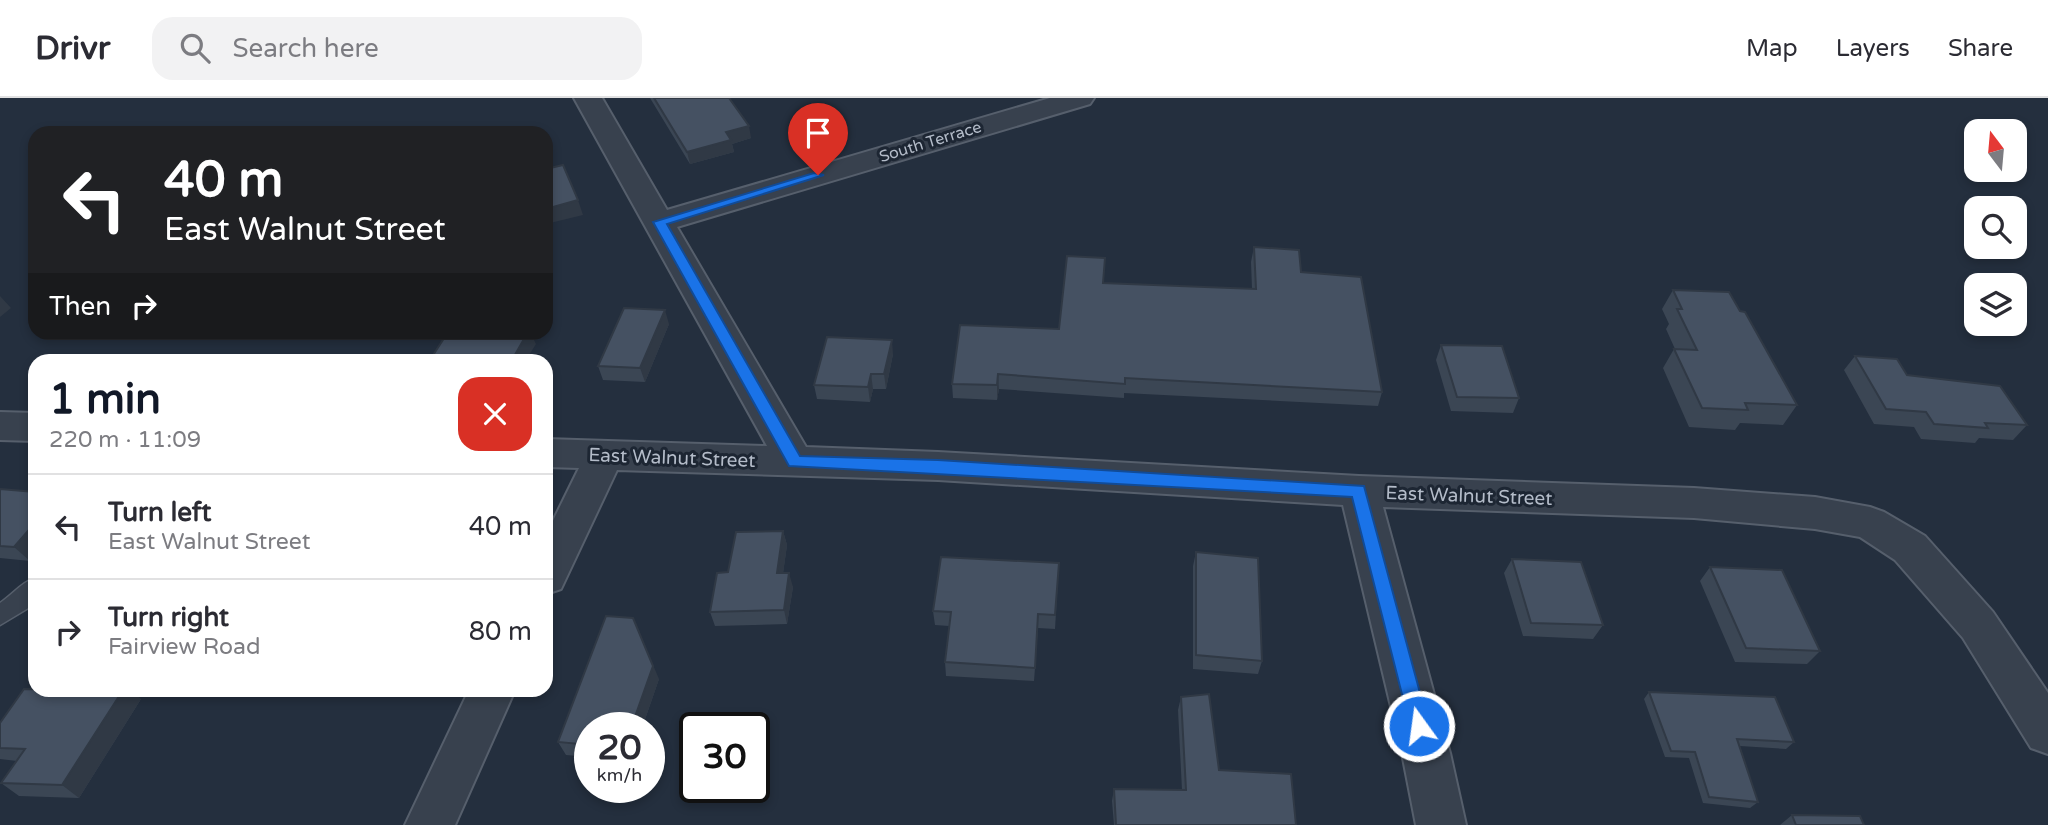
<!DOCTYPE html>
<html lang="en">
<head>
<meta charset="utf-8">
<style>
  body { margin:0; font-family:"Varela Round",sans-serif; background:#f2f2f3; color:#2b2b33; height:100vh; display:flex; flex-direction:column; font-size:26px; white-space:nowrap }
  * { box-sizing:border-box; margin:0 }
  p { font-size:23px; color:#7c7c81 }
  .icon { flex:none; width:38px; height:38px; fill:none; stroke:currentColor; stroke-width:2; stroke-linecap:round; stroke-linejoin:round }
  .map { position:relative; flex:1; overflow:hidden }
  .sheet { position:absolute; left:28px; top:256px; width:525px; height:343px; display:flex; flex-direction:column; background:#fff; border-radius:21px; box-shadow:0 4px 10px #0003 }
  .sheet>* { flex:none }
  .top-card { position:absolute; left:28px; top:28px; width:525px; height:214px; border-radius:21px; box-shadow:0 4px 10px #0003; background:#202124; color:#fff; overflow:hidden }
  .needle { width:46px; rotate:344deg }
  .fabs { position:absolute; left:1964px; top:21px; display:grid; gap:14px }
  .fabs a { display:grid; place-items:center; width:63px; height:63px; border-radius:14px; background:#fff; box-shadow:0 4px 10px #0003; font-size:35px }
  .speed { position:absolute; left:574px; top:614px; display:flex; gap:14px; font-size:35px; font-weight:700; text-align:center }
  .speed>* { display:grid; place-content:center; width:91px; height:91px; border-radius:50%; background:#fff; box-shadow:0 4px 10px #0003; line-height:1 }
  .speed small { font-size:18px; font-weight:400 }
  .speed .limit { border:4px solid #111; border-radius:10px; background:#fff; color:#111 }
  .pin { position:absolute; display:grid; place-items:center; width:60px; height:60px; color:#fff; margin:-72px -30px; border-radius:50% 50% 50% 0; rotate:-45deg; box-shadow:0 0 7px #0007 }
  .pin .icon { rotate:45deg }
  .me { position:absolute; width:77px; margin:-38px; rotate:346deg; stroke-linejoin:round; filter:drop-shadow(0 0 5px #0008) }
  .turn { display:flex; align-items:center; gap:24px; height:147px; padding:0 21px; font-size:32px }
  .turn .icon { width:91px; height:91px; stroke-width:2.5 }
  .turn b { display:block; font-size:49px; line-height:60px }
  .then { display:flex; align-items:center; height:66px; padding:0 21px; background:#0003; gap:14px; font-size:26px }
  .round { display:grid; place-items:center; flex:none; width:74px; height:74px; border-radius:21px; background:#f2f2f3 }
  .headline { display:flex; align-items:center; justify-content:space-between; height:119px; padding:0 21px }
  h1 { font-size:42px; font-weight:700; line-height:52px; color:#111827 }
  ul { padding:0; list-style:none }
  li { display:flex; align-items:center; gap:21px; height:105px; padding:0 21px; border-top:2px solid #e1e1e2 }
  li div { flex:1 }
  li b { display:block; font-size:26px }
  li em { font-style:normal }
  header { display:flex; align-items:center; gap:42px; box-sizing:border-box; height:98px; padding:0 35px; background:#fff; border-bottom:2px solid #e1e1e2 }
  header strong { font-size:33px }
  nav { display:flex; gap:38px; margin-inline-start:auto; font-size:24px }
  .search { width:490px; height:63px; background:#f2f2f3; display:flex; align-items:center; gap:18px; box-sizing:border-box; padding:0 24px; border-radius:21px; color:#7c7c81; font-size:26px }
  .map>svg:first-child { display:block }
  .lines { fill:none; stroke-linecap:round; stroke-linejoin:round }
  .lane-casing { stroke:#565f6c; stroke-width:3 }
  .street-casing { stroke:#565f6c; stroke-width:4 }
  .lane { fill:#38414e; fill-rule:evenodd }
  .street { fill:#38414e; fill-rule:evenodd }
  .wall { fill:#3b4654 }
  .shaded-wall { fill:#303945 }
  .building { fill:#455162; stroke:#303945; stroke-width:2 }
  .route { fill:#1a73e8; stroke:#114b97; stroke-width:2 }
  .labels { text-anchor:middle; stroke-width:6; stroke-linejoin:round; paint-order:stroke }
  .far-street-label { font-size:16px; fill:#b4bcc9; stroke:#1d2633 }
  .street-label { font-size:19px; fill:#b4bcc9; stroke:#1d2633 }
</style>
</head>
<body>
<header>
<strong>Drivr</strong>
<div class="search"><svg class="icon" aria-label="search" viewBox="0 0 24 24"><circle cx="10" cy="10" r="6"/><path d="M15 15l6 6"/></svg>Search here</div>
<nav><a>Map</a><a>Layers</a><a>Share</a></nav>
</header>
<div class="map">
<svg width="2048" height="727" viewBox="0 0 2048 727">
  <rect width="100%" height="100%" fill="#242f3e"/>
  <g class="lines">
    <defs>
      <path id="lane" d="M35,480v26l-35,21v-22c12,-8 22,-21 35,-25z"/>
      <path id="street" d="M574,0h28l65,112 383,-112h44l-4,6 -413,123 129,220 132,5 421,24 335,12 121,9 55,10 14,5 41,24 68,76 55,81v61l-17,-6 -68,-110 -68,-78 -35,-23 -45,-8 -121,-11 -311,-11 67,246 16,72h-50l-14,-72 -59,-248 -405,-25 -321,-10 -56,119 -15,5v-59l33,-67 -33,-1v-28l221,7z
        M0,314l35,1v28l-35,-1z
        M469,592h46l-60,135h-50z"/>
    </defs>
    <use href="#lane" class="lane-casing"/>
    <use href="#street" class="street-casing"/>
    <use href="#lane" class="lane"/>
    <use href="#street" class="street"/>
  </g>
  <path class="wall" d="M650,0h79l22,40 -19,6 2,8 -44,12z
    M1254,149l47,25 81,120 -4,14 -254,-13v5l-125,-9 -2,11 -44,-2 -1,-14 107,-55 45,-46 148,6 -1,-27z
    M1673,192l67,21 57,94 -14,20 -43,-2 -5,7 -46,-3 -26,-59 11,-19h1l-9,-20 3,-5 -7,-15z
    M669,226l-24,58 -42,-2 -5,-14z
    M1441,247l78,53 -6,15 -62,-2 -15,-51z
    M893,256l-7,35h-13l-3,13 -53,-3 -3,-14z
    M1855,258l52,19 120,50 -14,15 -34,-2 -4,5 -54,-4 -7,-12 -40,-3 -30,-54z
    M0,391l35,3v63l-5,6 -30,-3z
    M783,433l4,14 -4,28 10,14 -6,37 -72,2 -5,-14 18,-40z
    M1196,454l66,109 -4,13 -65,-5v-103z
    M1512,461l91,66 -10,14 -70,-3 -19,-63z
    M1059,465l-4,66 -17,-1 -4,53 -88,-5 -1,-14 4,-36 -14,-1 -2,-14z
    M1710,469l110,84 -13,13 -72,-2 -35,-81z
    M659,581l-17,49h-52v29l-24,-2 -8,-13z
    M1649,594l145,50 -8,7 -46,-3 18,56 -8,6 -47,-5 -14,-45 -24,-1 -21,-58z
    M1181,599l38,73 77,55h-182l-2,-24 2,-12 68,1 -4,-80z
    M141,601l-62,99 -60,-2 -18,-13 16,-22 -17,-2v-36z
    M1792,717l72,10h-84z"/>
  <path class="shaded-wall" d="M749,28l2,12 -19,6 2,8 -44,12 -3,-12 39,-20z
    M578,102l5,15 -37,9v-15z
    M0,198l11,12 -11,9z
    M665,212l4,14 -24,58 -5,-14z
    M528,234h2l6,12 -10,16h-14z
    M892,242l1,14 -7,35 -2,-15z
    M871,276l2,15 -3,13 -2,-15z
    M998,276l1,15 -2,11v-15z
    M35,425v32l-5,6 -16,-14z
    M783,433l4,14 -6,42 -4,-14z
    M789,475l4,14 -6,37 -3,-14z
    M633,520l26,61 -17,49h-11z
    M123,592h8l10,9 -62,99 -17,-13z"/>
  <path class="building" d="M654,0h75l20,28 -23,6 5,8 -44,12z
    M563,67l15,35 -32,9v-40z
    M1254,149l45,3 2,22 60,5 21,115 -257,-14v6l-127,-10 -1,11 -45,-1 8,-59 99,4 8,-73 38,2 -2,25 153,6z
    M1673,192l56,2 11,19 5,1 52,93 -52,-2 3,7 -46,-2 -28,-59 23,1 -20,-41h5z
    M624,210l41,2 -25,58 -42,-2z
    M448,234h80l-16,28h-82z
    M827,239l65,3 -8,34h-13l-3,13 -54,-2z
    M1441,247l61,1 17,52 -62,-1z
    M1855,258l42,3 10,16 93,11 27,39 -42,-2 3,5 -54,-4 -8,-12 -40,-3z
    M0,391l35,3v31l-21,24 -14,-1z
    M783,433l-6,42h12l-5,37 -74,2 7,-39 11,-1 8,-40z
    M1196,454l62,6 4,103 -66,-6z
    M941,459l118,6 -4,52 -17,-1 -3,54 -90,-6 6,-50 -18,-1z
    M1512,461l69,3 22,63 -72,-2z
    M1710,469l72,3 38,81 -74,-3z
    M606,518l27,2 20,48 -22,62h-41v17l-32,-3z
    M24,591l99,1 -61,95 -61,-2 24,-34 -25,-1v-25z
    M1649,594l126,5 19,45 -57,-3 21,63 -49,-5 -14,-45 -24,-1z
    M1209,596l10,76 72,4 5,51h-180l-2,-36 72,1 -5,-93z
    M1792,717l68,1 4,9h-68z"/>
  <path class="route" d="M814,75l10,2 -157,49 133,232 138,4 426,26 65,240 -3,7 -7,2 -7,-2 -2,-7 -58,-229 -563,-31 -136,-244z"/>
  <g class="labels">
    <g class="far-street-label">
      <text transform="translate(930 43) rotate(-17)" y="6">South Terrace</text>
    </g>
    <g class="street-label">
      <text transform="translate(672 359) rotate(2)" y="7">East Walnut Street</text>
      <text transform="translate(1469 397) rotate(2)" y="7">East Walnut Street</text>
    </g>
  </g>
</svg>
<div class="fabs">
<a><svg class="needle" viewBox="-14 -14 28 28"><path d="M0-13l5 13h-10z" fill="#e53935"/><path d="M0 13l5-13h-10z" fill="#7c7c81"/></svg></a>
<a><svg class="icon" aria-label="search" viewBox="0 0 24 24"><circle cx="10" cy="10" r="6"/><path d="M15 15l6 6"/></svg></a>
<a><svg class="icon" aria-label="layers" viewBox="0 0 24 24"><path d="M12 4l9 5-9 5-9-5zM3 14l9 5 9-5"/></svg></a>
</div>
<div class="speed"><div>20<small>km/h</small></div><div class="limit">30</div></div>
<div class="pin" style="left:818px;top:77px;background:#d93025"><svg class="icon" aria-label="arrive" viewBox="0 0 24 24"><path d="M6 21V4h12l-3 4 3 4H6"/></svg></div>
<svg class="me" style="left:1419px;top:628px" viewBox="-20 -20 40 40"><circle r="17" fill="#1a73e8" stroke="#fff" stroke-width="3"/><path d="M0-11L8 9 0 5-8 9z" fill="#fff"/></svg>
<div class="top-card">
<div class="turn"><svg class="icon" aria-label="left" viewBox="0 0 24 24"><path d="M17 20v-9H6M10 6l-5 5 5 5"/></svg><div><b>40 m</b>East Walnut Street</div></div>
<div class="then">Then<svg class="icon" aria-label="right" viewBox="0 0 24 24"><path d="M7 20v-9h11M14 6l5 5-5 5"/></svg></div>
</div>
<section class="sheet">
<div class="headline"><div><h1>1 min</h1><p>220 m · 11:09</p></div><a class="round" style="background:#d93025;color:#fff"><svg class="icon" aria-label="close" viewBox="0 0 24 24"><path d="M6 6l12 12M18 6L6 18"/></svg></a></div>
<ul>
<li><svg class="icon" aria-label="left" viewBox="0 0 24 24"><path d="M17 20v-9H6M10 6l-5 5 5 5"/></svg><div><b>Turn left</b><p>East Walnut Street</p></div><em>40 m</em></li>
<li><svg class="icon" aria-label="right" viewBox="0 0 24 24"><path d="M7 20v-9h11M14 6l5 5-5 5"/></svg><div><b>Turn right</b><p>Fairview Road</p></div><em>80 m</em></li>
</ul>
</section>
</div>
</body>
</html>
